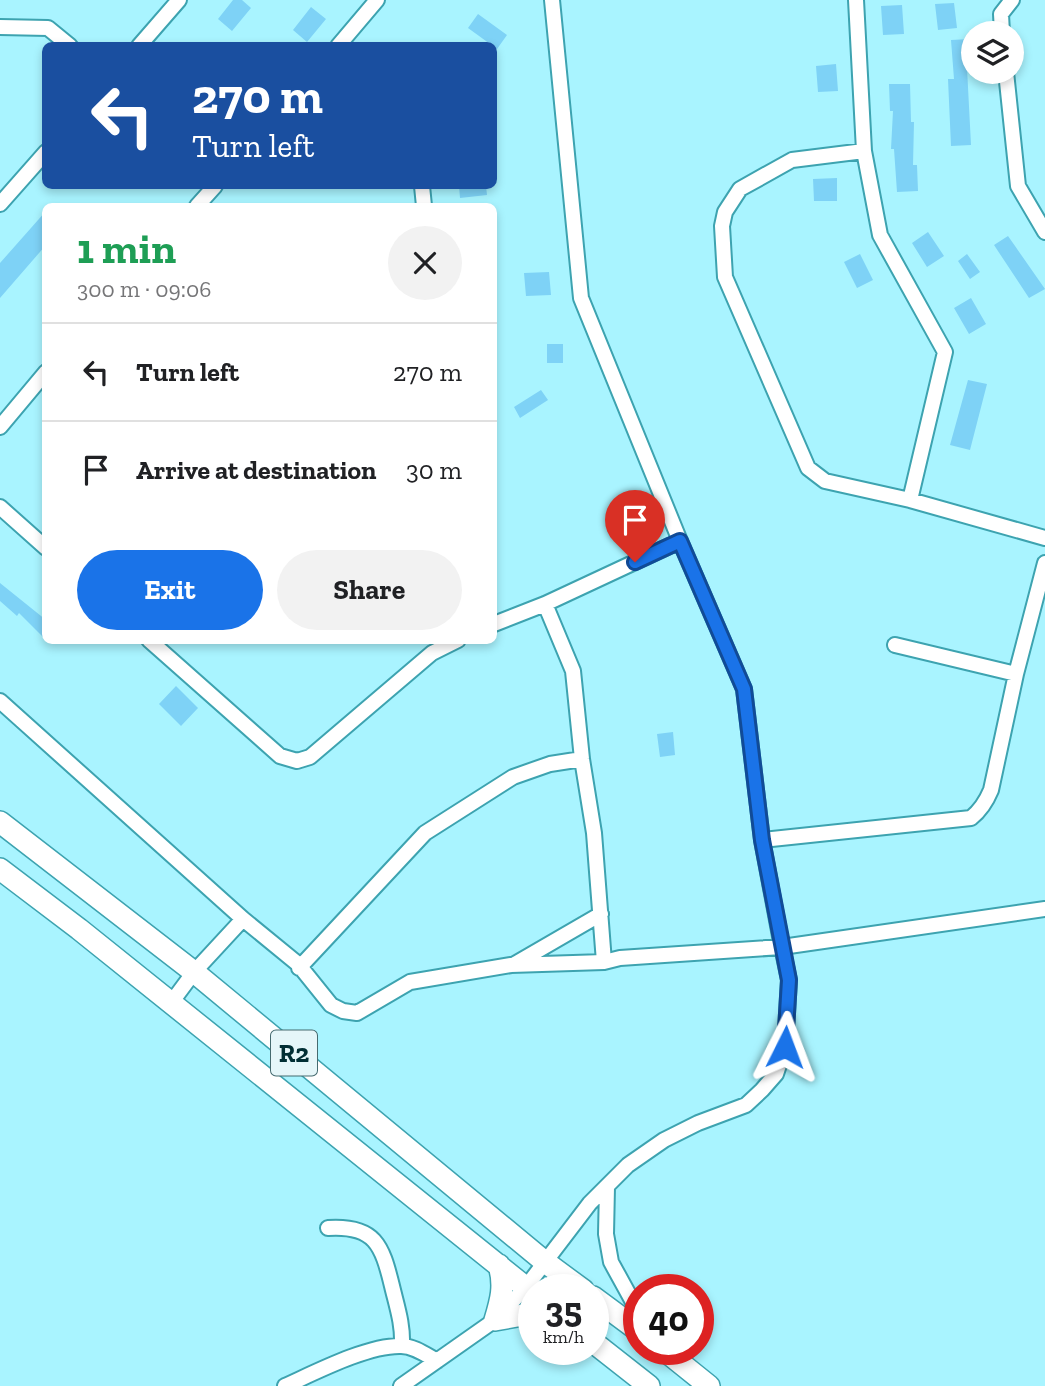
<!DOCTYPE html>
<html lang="en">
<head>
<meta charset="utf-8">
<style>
  body { margin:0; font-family:"Zilla Slab",serif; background:#f2f2f2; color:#202124; height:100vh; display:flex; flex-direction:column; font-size:26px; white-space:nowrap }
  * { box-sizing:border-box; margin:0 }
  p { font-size:23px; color:#757577 }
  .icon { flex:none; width:38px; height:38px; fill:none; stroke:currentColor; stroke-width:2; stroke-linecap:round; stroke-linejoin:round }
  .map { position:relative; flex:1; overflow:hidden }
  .side { position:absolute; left:42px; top:203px; width:455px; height:441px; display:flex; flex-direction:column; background:#fff; border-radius:10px; box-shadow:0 4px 10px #0003 }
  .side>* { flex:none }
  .banner { position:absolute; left:42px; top:42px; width:455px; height:147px; border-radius:10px; box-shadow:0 4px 10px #0003; background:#1a4fa0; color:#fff; overflow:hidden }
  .tools { position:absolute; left:961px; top:21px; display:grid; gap:14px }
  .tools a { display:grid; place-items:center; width:63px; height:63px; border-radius:50%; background:#fff; box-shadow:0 4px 10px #0003; font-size:35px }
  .speed { position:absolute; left:518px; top:1274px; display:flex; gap:14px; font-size:35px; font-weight:700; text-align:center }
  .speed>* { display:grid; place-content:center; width:91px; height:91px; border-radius:50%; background:#fff; box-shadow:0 4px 10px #0003; line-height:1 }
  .speed small { font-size:18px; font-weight:400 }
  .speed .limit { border:10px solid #d22; background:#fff; color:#111 }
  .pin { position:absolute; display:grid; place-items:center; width:60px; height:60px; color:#fff; margin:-72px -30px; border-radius:50% 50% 50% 0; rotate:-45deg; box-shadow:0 0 7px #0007 }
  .pin .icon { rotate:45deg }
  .me { position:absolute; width:77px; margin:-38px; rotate:3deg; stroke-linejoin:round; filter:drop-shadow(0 0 5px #0008) }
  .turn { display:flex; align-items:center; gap:24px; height:147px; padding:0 35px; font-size:32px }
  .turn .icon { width:91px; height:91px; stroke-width:2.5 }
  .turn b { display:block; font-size:49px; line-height:60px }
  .round { display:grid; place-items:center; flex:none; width:74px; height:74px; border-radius:37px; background:#f2f2f2 }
  .summary { display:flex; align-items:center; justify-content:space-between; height:119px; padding:0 35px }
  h1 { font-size:42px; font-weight:700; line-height:52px; color:#1e9e55 }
  .action { display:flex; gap:14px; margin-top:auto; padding:14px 35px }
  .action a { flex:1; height:80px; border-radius:42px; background:#1a73e8; color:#fff; font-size:28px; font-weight:700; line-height:80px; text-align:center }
  .action a+a { background:#f2f2f2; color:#202124 }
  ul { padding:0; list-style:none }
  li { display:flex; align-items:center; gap:21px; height:98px; padding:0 35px; border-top:2px solid #e0e0e0 }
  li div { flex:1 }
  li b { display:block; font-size:26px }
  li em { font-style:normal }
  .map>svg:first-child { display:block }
  .building { fill:#7ed2f6 }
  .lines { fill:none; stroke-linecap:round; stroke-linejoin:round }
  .minor-casing { stroke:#3da3b0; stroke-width:18 }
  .highway-casing { stroke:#3da3b0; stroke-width:24 }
  .minor { stroke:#fff; stroke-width:14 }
  .highway { stroke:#fff; stroke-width:21 }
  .route-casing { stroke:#114b97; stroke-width:18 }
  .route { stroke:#1a73e8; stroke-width:12 }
  .labels { text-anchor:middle; stroke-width:6; stroke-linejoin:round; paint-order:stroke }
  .shield { fill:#e5f6f9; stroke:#456a6f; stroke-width:2 }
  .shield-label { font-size:26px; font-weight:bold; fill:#012e34 }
</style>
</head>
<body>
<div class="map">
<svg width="1045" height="1386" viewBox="0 0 1045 1386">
  <rect width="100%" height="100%" fill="#a9f4ff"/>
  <path class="building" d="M233,0h9l9,8 -19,23 -14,-12z
    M954,3l3,25 -19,2 -3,-26z
    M902,5l2,29 -21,1 -2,-29z
    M311,7l15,12 -19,23 -14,-12z
    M478,14l29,21 -10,14 -29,-21z
    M970,39l2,29h-5l4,77 -20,1 -3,-67h6l-3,-39z
    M836,64l2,27 -20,1 -2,-26z
    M889,84h21l1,38h3l-1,43h4l1,26 -21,1 -3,-43h-3l2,-38h-3z
    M837,178v23h-23l-1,-22z
    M459,186h27l1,9 -27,3z
    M46,211v34l-46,53v-35z
    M928,232l16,24 -17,11 -15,-24z
    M1008,236l37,53 -16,9 -35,-53z
    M860,254l13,26 -16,8 -13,-26z
    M967,254l13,18 -10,7 -12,-18z
    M549,272l2,23 -25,1 -2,-23z
    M971,298l15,26 -17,10 -15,-26z
    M547,344h16v19h-16z
    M968,380l19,4 -17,66 -20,-5z
    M541,390l7,10 -28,18 -6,-11z
    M0,583l46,37v20l-27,-27 -2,3 -17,-15z
    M176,686l22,22 -17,18 -22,-22z
    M673,732l2,23 -15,2 -3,-23z"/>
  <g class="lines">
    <defs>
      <path id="minor" d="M856,0l8,151 16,84 65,117 -35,148
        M0,27l48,1 22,18
        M1002,33l-1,-19 11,-14
        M139,46l40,-46
        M338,46l39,-46
        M1006,72l12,114 27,46
        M864,151l-72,9 -52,29 -15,23 -3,14 3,51 83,191 17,13 85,19 135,38
        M422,186l2,20
        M0,204l46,-52
        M197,206l18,-20
        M0,427l46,-55
        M0,507l46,41
        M545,604l28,67 9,88 12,74 10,129
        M494,624l51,-20 135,-63
        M149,640l131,116 17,5 13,-4 122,-104 26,-13
        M895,645l121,29
        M0,701l243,218 55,45 33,41 12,6 14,2 53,-31 101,-17 93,-3 16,-4 162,-11 -20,-107 -18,-151 -64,-148 -99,-243 -29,-298
        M762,840l209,-22c10,-8 15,-16 20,-28l25,-116 29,-111
        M513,965l88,-51
        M299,968l126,-135 88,-56 37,-13 32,-5
        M171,1003l23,-31 49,-53
        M607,1187l-1,47 5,28 28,51
        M328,1228c47,-3 54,17 64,58 5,21 11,38 10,60
        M285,1386c31,-14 83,-41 116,-40 13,0 25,9 36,15
        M401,1386l94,-66 31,-33 64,-84 38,-38 36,-25 34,-17 48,-18 16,-15 14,-16 9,-27 4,-67 -7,-33 263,-38"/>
      <path id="highway" d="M0,822l194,150 351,290 38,28
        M0,869l79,60 455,365
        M593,1297l46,34
        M495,1320c6,-20 10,-34 4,-55
        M495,1320l39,-7
        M593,1342l56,44
        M663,1349l46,37"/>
    </defs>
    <use href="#minor" class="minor-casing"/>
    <use href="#highway" class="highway-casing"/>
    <use href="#minor" class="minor"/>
    <use href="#highway" class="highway"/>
  </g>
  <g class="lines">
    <defs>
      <path id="route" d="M635,562l45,-21 64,148 18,151 27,140 -4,67"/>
    </defs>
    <use href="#route" class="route-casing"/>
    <use href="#route" class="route"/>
  </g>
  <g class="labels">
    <rect class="shield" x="271" y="1030.5" width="46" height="45" rx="5"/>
    <g class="shield-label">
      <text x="294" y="1062">R2</text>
    </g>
  </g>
</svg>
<div class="tools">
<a><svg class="icon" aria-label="layers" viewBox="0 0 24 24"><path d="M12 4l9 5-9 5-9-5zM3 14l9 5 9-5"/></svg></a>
</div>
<div class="speed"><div>35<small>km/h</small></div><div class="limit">40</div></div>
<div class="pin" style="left:635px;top:562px;background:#d93025"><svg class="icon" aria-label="arrive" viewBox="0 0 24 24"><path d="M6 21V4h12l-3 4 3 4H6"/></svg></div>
<svg class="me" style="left:785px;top:1047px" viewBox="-20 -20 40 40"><path d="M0-17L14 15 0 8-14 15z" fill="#1a73e8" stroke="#fff" stroke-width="4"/></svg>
<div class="banner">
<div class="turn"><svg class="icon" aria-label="left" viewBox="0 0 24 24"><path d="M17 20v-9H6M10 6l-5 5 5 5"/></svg><div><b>270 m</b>Turn left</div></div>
</div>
<section class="side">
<div class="summary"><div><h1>1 min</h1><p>300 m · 09:06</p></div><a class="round"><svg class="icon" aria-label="close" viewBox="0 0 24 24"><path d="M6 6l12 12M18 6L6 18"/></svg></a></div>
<ul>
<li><svg class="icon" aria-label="left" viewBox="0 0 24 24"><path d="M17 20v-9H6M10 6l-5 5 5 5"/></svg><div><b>Turn left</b></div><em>270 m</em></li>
<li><svg class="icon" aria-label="arrive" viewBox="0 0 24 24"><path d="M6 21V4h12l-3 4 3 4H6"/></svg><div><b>Arrive at destination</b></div><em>30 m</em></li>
</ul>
<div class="action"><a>Exit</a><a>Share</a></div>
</section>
</div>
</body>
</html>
